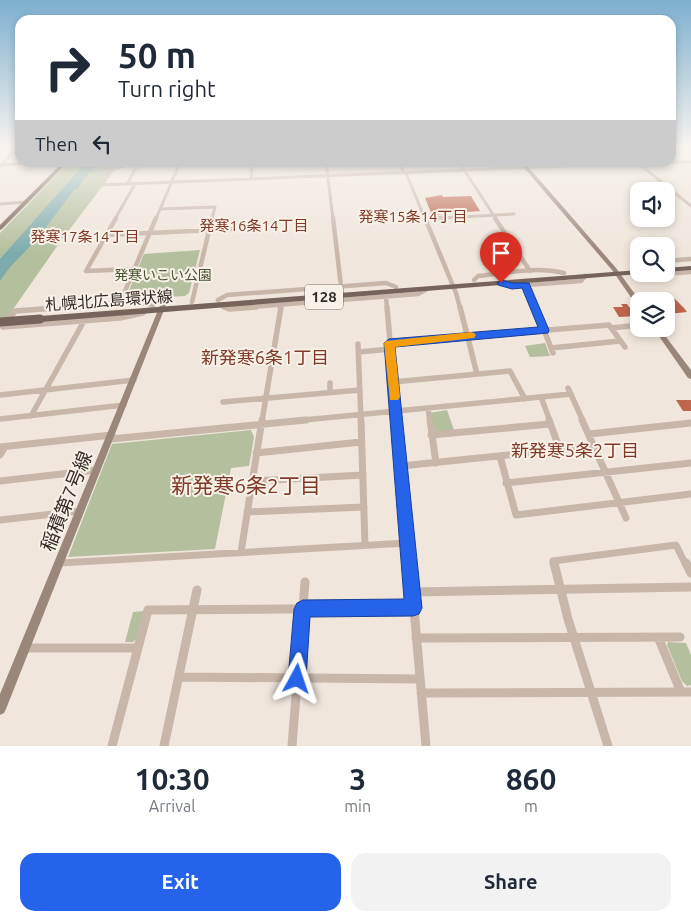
<!DOCTYPE html>
<html lang="en">
<head>
<meta charset="utf-8">
<style>
  body { margin:0; font-family:Ubuntu,"Noto Sans JP",sans-serif; background:#f2f2f3; color:#1f2937; height:100vh; display:flex; flex-direction:column; font-size:19px; white-space:nowrap }
  * { box-sizing:border-box; margin:0 }
  p { font-size:16px; color:#747a83 }
  .icon { flex:none; width:28px; height:28px; fill:none; stroke:currentColor; stroke-width:2; stroke-linecap:round; stroke-linejoin:round }
  .map { position:relative; height:746px; overflow:hidden }
  .details { display:flex; flex-direction:column; background:#fff; flex:1 }
  .details>* { flex:none }
  .banner { position:absolute; left:15px; top:15px; width:661px; height:152px; border-radius:15px; box-shadow:0 2px 8px #0003; background:#fff; color:#1f2937; overflow:hidden }
  .tools { position:absolute; left:630px; top:182px; display:grid; gap:10px }
  .tools a { display:grid; place-items:center; width:45px; height:45px; border-radius:10px; background:#fff; box-shadow:0 2px 8px #0003; font-size:25px }
  .pin { position:absolute; display:grid; place-items:center; width:42px; height:42px; color:#fff; margin:-51px -21px; border-radius:50% 50% 50% 0; rotate:-45deg; box-shadow:0 0 5px #0007 }
  .pin .icon { rotate:45deg }
  .me { position:absolute; width:55px; margin:-28px; rotate:5deg; stroke-linejoin:round; filter:drop-shadow(0 0 4px #0008) }
  .turn { display:flex; align-items:center; gap:18px; height:105px; padding:0 20px; font-size:22px }
  .turn .icon { width:65px; height:65px; stroke-width:2.5 }
  .turn b { display:block; font-size:35px; line-height:42px }
  .then { display:flex; align-items:center; height:48px; padding:0 20px; background:#0003; gap:10px; font-size:19px }
  .eta { display:flex; justify-content:space-evenly; align-items:center; height:85px; text-align:center }
  .eta b { font-size:30px; font-weight:600; line-height:35px }
  .action { display:flex; gap:10px; margin-top:auto; padding:10px 20px }
  .action a { flex:1; height:58px; border-radius:15px; background:#2563eb; color:#fff; font-size:20px; font-weight:600; line-height:58px; text-align:center }
  .action a+a { background:#f2f2f3; color:#1f2937 }
  .map>svg:first-child { display:block }
  .green { fill:#b4bf9d }
  .water { fill:#7dabac }
  .lines { fill:none; stroke-linecap:round; stroke-linejoin:round }
  .stream { stroke:#7dabac; stroke-width:1 }
  .building { fill:#be654c }
  .street-far4 { stroke:#c8b6a9; stroke-width:3 }
  .street-far3 { stroke:#c8b6a9; stroke-width:4.5 }
  .street-far2 { stroke:#c8b6a9; stroke-width:5.5 }
  .street-far1 { stroke:#c8b6a9; stroke-width:7 }
  .street { stroke:#c8b6a9; stroke-width:9 }
  .secondary { fill:#9b867a; fill-rule:evenodd }
  .primary { fill:#76635a; fill-rule:evenodd }
  .primary-bridge { stroke:#76635a; stroke-width:9 }
  .route { fill:#2563eb; stroke:#184099 }
  .slow { fill:#f59e0b }
  .labels { text-anchor:middle; stroke-width:4; stroke-linejoin:round; paint-order:stroke }
  .far-park-label { font-size:14px; fill:#46522e; stroke:#f8f1e8 }
  .far-neighbourhood-label { font-size:15px; fill:#7f3926; stroke:#f8f1e8 }
  .shield { fill:#f8f1e8; stroke:#706762; stroke-width:1 }
  .shield-label { font-size:15px; font-weight:bold; fill:#352c28 }
  .street-label { font-size:16px; fill:#352c28; stroke:#f8f1e8 }
  .neighbourhood-label { font-size:18px; fill:#7f3926; stroke:#f8f1e8 }
  .near-street-label { font-size:19px; fill:#352c28; stroke:#f8f1e8 }
  .near-neighbourhood-label { font-size:21px; fill:#7f3926; stroke:#f8f1e8 }
</style>
</head>
<body>
<div class="map">
<svg width="691" height="746" viewBox="0 0 691 746">
  <rect width="100%" height="100%" fill="#f0e6dc"/>
  <path class="green" d="M68,163h52l-60,79 -60,86v-95z
    M200,250l-11,43 -4,3 -57,3 -2,-1 18,-44z
    M545,343l5,13 -20,1 -5,-11z
    M447,410l7,20 -18,3 -6,-20z
    M251,430l3,7 -5,29 -18,2 -16,81 -147,8 44,-113z
    M144,611l-8,28 -3,3h-8l8,-30z
    M668,642l18,1 5,12v30l-4,1 -5,-5 -15,-36z"/>
  <path class="water" d="M86,162l13,1 -17,18 -4,8 -4,1 -36,48 -28,29 -10,14v-22z"/>
  <g class="lines">
    <path class="stream" d="M117,169l20,-7
      M91,172l7,-1"/>
  </g>
  <path class="building" d="M442,195l1,2 28,-1 9,15 -48,4 -7,-17z
    M674,298l10,10 3,4 -19,2 -2,-2v-13z
    M621,304h6l2,3 8,3 2,4 -2,2 -18,1 -6,-10h10z
    M676,400h15v11h-8z"/>
  <g class="lines">
    <path class="street-far4" d="M0,149l16,-1
      M118,162l-17,23 562,-23
      M326,162l7,57
      M399,162l5,11
      M459,162l37,57
      M671,162h20
      M638,163l53,43
      M1,165l42,-3
      M1,166l15,-18
      M406,173l19,46
      M251,179l1,-17
      M127,184l11,-20 5,-2
      M0,204l27,-2
      M161,209l54,-2 -3,12
      M115,219l20,-35
      M156,219l24,-57
      M425,219l89,-5"/>
    <path class="street-far3" d="M116,218l-30,53 49,-2
      M333,218l8,68
      M425,218l31,75 4,15
      M495,218l35,53
      M425,219l19,-1
      M106,235l129,-6
      M666,261l25,-2
      M666,271l10,2 15,-1
      M474,280l4,-4c28,-3 58,-10 86,-3
      M501,283l12,3 68,-5 4,-5
      M526,285l9,23
      M386,297l1,11
      M218,300l9,-5 159,-12 10,4
      M192,302l20,-84
      M120,303l36,-85
      M220,305l7,3
      M53,308l84,-6 16,4
      M239,308l179,-14 9,-5
      M280,308l1,-3"/>
    <path class="street-far2" d="M70,307l-55,4 -12,16 117,-9 23,-5
      M224,307l5,2 27,-2
      M387,307l10,114
      M460,307l17,67
      M535,307l18,46
      M611,328l28,-3
      M389,343l220,-18 16,22
      M358,344l3,77
      M551,348l69,-7
      M359,352l31,-3
      M393,382l117,-11 15,28
      M330,383v9
      M568,388l15,33
      M0,395l134,-15
      M541,397l9,24
      M223,402l137,-12
      M428,408l2,13
      M31,416l53,-95
      M0,419l124,-14
      M262,421l19,-114
      M293,421l278,-27"/>
    <path class="street-far1" d="M361,420l4,125
      M397,420l13,145
      M430,420l6,43
      M549,420l11,30
      M582,420l44,98
      M589,434l102,-11
      M431,435l119,-11
      M111,439l195,-19
      M0,447l112,-12
      M256,453l105,-11
      M0,455l5,-8
      M500,456l16,59 175,-21
      M401,466l193,-20
      M0,481l97,-11
      M252,481l111,-6
      M506,483l185,-20
      M247,512l117,-5
      M0,520l80,-9
      M241,552l21,-132
      M60,563l347,-20
      M554,565l-1,-4 123,-16 10,20"/>
    <path class="street" d="M410,563l16,183
      M554,563l14,56 40,127
      M686,563l5,10
      M412,592l279,-5
      M658,637l23,55
      M416,638l264,-1
      M25,648h113
      M179,677l241,2
      M421,693l270,-1
      M112,746l36,-136 265,-2
      M164,746l33,-156
      M292,746l13,-164"/>
    <path class="secondary" d="M519,162h5l92,106 24,33h-1v5h-2l-25,-36z
      M161,303h4l1,2 -160,404 -2,4 -4,2v-21z
      M654,329h6l31,41v9l-3,-1z"/>
    <path class="primary" d="M63,162h5l-66,67 -2,1v-5z
      M691,266v4l-25,2v-4z
      M639,270v4h1h-1l-599,48 -4,-3 4,-3z"/>
    <path class="primary-bridge" d="M0,322l40,-3"/>
  </g>
  <linearGradient id="sky" x2="0" y2="1"><stop stop-color="#7db0d0"/><stop offset="0.58" stop-color="#f8f4ef"/><stop offset="1" stop-color="#f8f4ef" stop-opacity="0"/></linearGradient>
  <rect width="691" height="253" fill="url(#sky)"/>
  <path class="route" d="M501,280l12,3h16l20,47 -1,3 -153,14 27,261 -3,6 -6,2 -103,1 -4,62 -3,6 -6,3 -7,-3 -2,-6 6,-70 3,-6 6,-3 101,-1 -20,-256 5,-4 149,-12 -16,-39 -10,1 -14,-4 -1,-2z"/>
  <path class="slow" d="M471,332l3,1 2,2 -2,3 -79,9 5,50 -2,3h-8l-6,-57 2,-2z"/>
  <g class="labels">
    <g class="far-park-label">
      <text x="163" y="280">発寒いこい公園</text>
    </g>
    <g class="far-neighbourhood-label">
      <text x="413" y="222">発寒15条14丁目</text>
      <text x="254" y="231">発寒16条14丁目</text>
      <text x="85" y="242">発寒17条14丁目</text>
    </g>
    <rect class="shield" x="305" y="284.5" width="38" height="25" rx="4"/>
    <g class="shield-label">
      <text x="324" y="302">128</text>
    </g>
    <g class="street-label">
      <text transform="translate(109 300) rotate(-4)" y="6">札幌北広島環状線</text>
    </g>
    <g class="neighbourhood-label">
      <text x="265" y="364">新発寒6条1丁目</text>
      <text x="575" y="457">新発寒5条2丁目</text>
    </g>
    <g class="near-street-label">
      <text transform="translate(66 501) rotate(-68)" y="7">稲積第7号線</text>
    </g>
    <g class="near-neighbourhood-label">
      <text x="246" y="493">新発寒6条2丁目</text>
    </g>
  </g>
</svg>
<div class="tools">
<a><svg class="icon" aria-label="sound" viewBox="0 0 24 24"><path d="M4 9h4l5-4v14l-5-4H4zM17 9q2 3 0 6"/></svg></a>
<a><svg class="icon" aria-label="search" viewBox="0 0 24 24"><circle cx="10" cy="10" r="6"/><path d="M15 15l6 6"/></svg></a>
<a><svg class="icon" aria-label="layers" viewBox="0 0 24 24"><path d="M12 4l9 5-9 5-9-5zM3 14l9 5 9-5"/></svg></a>
</div>
<div class="pin" style="left:501px;top:283px;background:#d93025"><svg class="icon" aria-label="arrive" viewBox="0 0 24 24"><path d="M6 21V4h12l-3 4 3 4H6"/></svg></div>
<svg class="me" style="left:297px;top:679px" viewBox="-20 -20 40 40"><path d="M0-17L14 15 0 8-14 15z" fill="#2563eb" stroke="#fff" stroke-width="4"/></svg>
<div class="banner">
<div class="turn"><svg class="icon" aria-label="right" viewBox="0 0 24 24"><path d="M7 20v-9h11M14 6l5 5-5 5"/></svg><div><b>50 m</b>Turn right</div></div>
<div class="then">Then<svg class="icon" aria-label="left" viewBox="0 0 24 24"><path d="M17 20v-9H6M10 6l-5 5 5 5"/></svg></div>
</div>
</div>
<section class="details">
<div class="eta">
<div><b>10:30</b><p>Arrival</p></div>
<div><b>3</b><p>min</p></div>
<div><b>860</b><p>m</p></div>
</div>
<div class="action"><a>Exit</a><a>Share</a></div>
</section>
</body>
</html>
